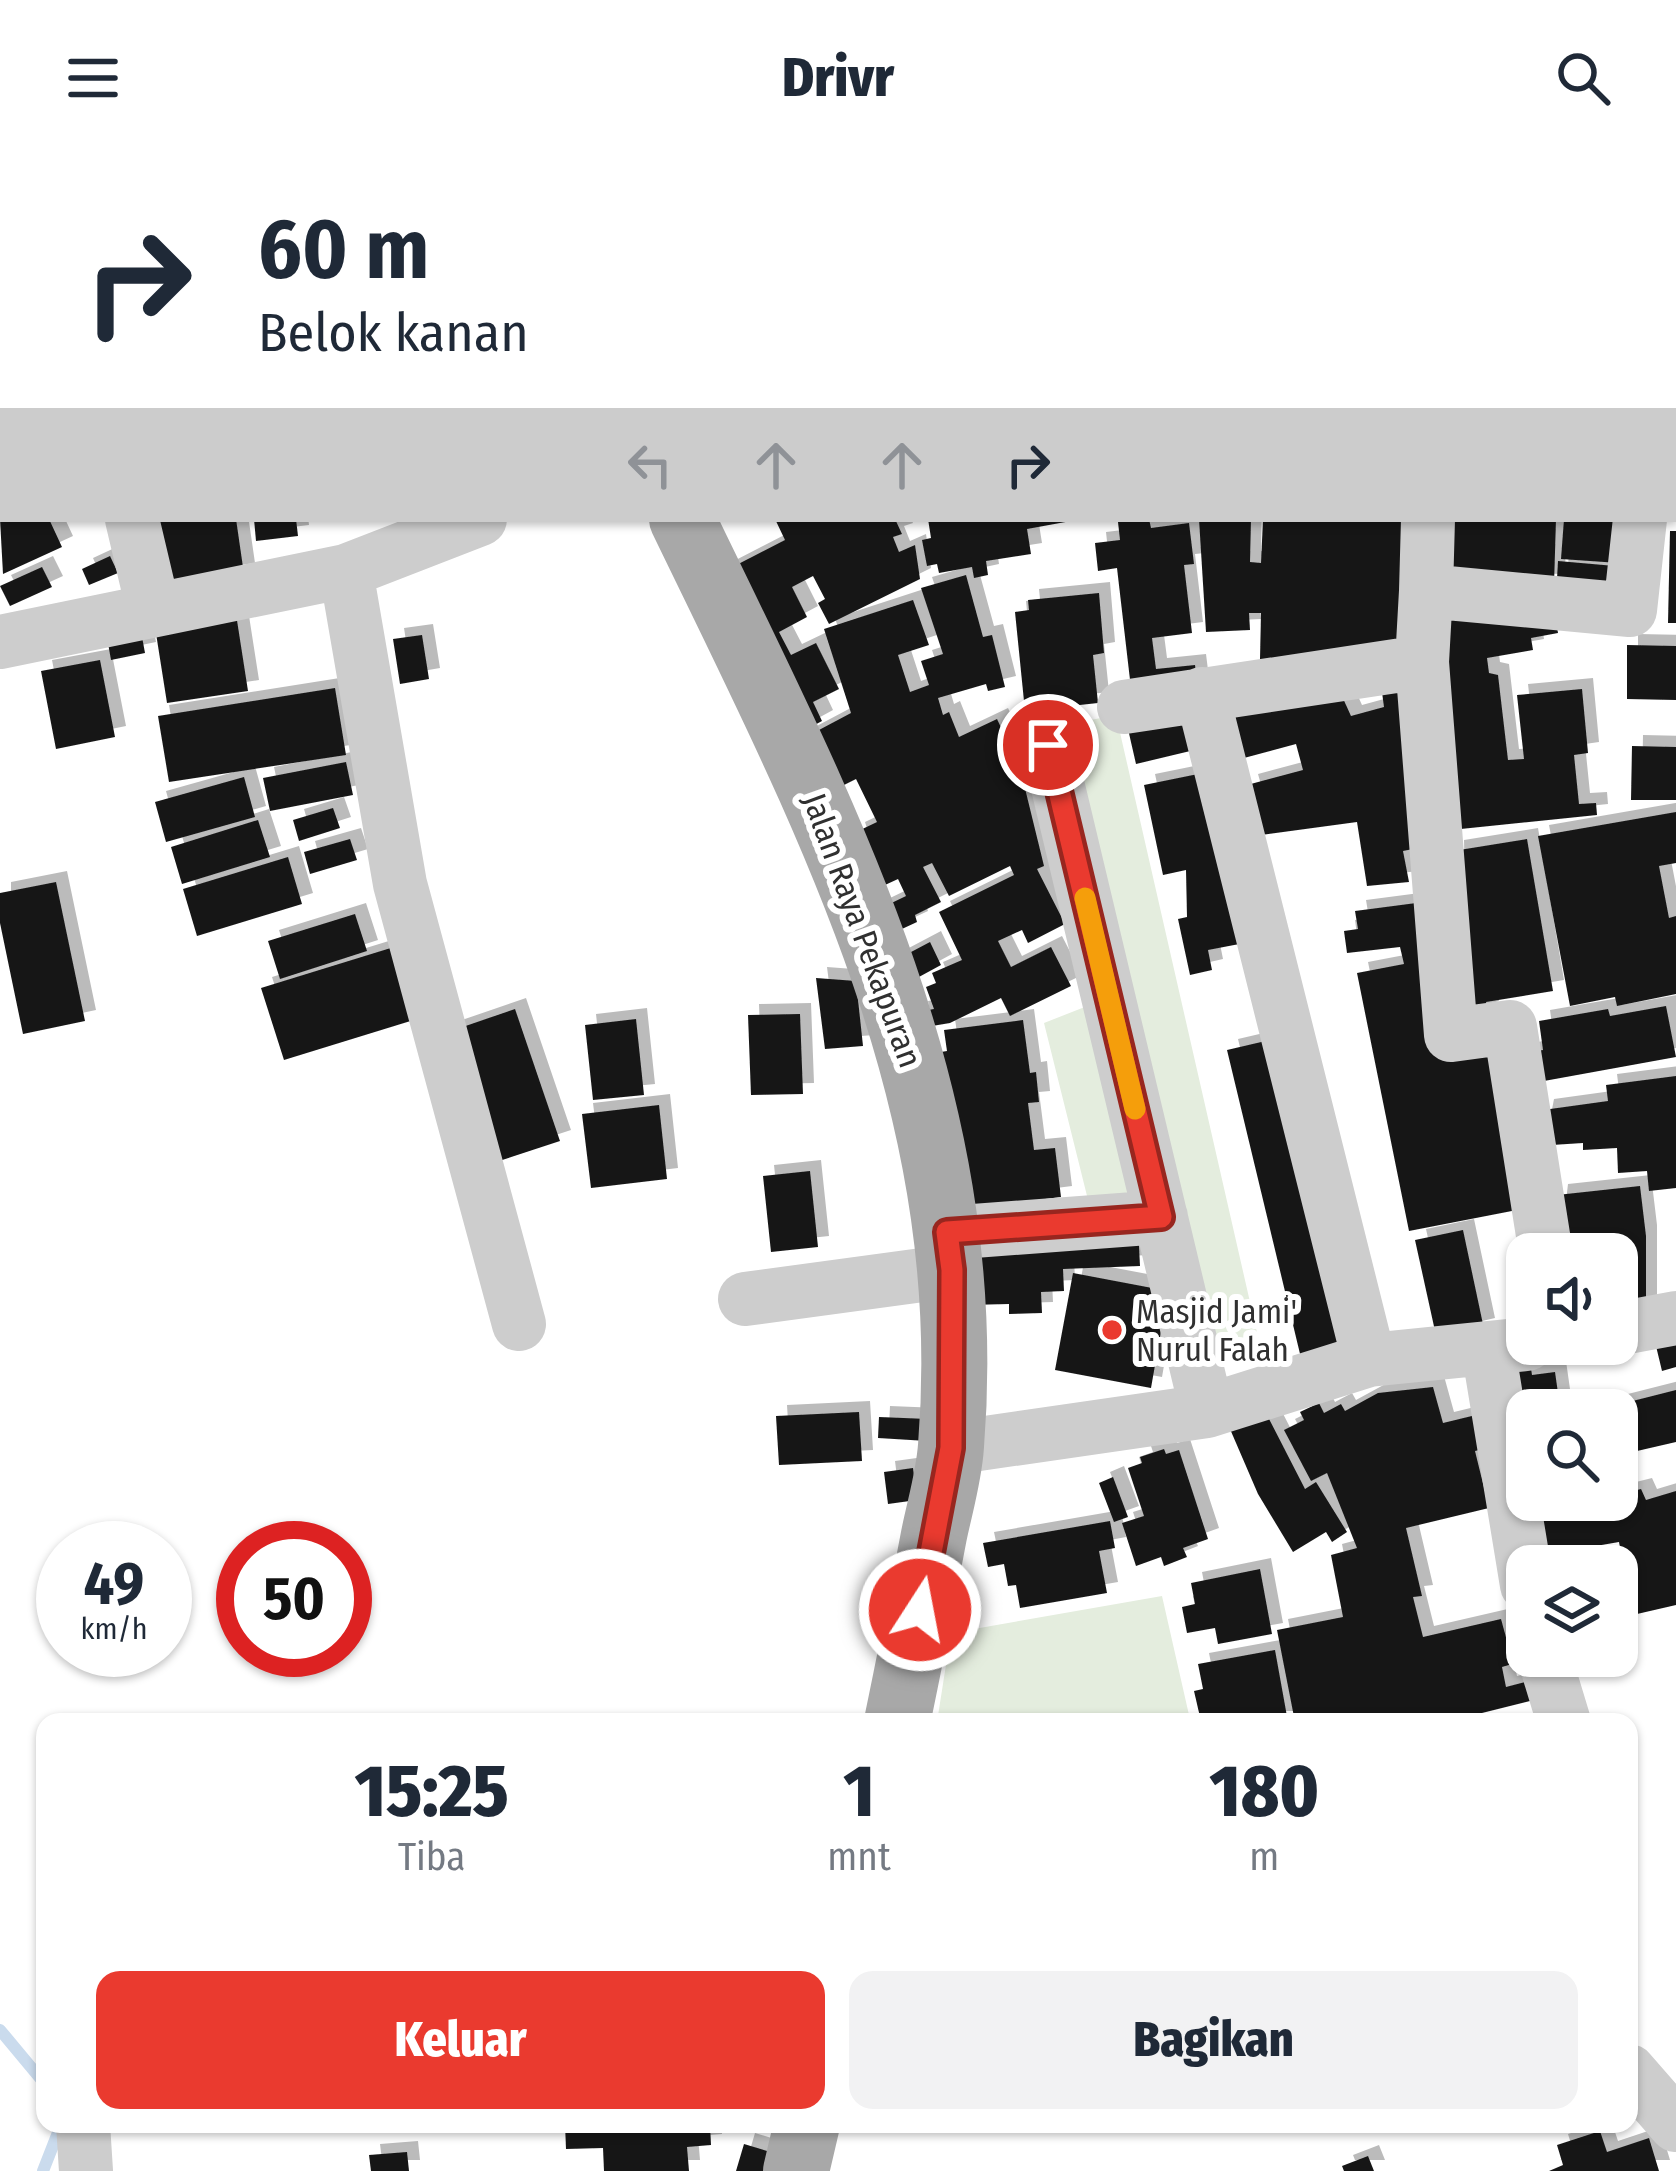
<!DOCTYPE html>
<html lang="id">
<head>
<meta charset="utf-8">
<style>
  body { margin:0; font-family:"Fira Sans Condensed",sans-serif; background:#f2f2f3; color:#1f2937; height:100vh; display:flex; flex-direction:column; font-size:45px; white-space:nowrap }
  * { box-sizing:border-box; margin:0 }
  p { font-size:39px; color:#747a83 }
  .icon { flex:none; width:66px; height:66px; fill:none; stroke:currentColor; stroke-width:2; stroke-linecap:round; stroke-linejoin:round }
  .map { position:relative; flex:1; overflow:hidden }
  .panel { position:absolute; left:36px; top:1557px; width:1602px; height:420px; display:flex; flex-direction:column; background:#fff; border-radius:24px; box-shadow:0 3px 9px #0004 }
  .panel>* { flex:none }
  .top-card { position:absolute; left:0px; top:0px; width:1677px; height:366px; box-shadow:0 3px 9px #0004; background:#fff; color:#1f2937; overflow:hidden }
  .tools { position:absolute; left:1506px; top:1077px; display:grid; gap:24px }
  .tools a { display:grid; place-items:center; width:132px; height:132px; border-radius:24px; background:#fff; box-shadow:0 3px 9px #0004; font-size:60px }
  .speed { position:absolute; left:36px; top:1365px; display:flex; gap:24px; font-size:60px; font-weight:700; text-align:center }
  .speed>* { display:grid; place-content:center; width:156px; height:156px; border-radius:50%; background:#fff; box-shadow:0 3px 9px #0004; line-height:1 }
  .speed small { font-size:30px; font-weight:400 }
  .speed .limit { border:18px solid #d22; background:#fff; color:#111 }
  .pin { position:absolute; display:grid; place-items:center; width:102px; height:102px; color:#fff; margin:-51px; border:6px solid #fff; border-radius:50%; box-shadow:0 3px 12px #0007 }
  .me { position:absolute; width:132px; margin:-66px; rotate:11deg; stroke-linejoin:round; filter:drop-shadow(0 0 9px #0008) }
  .turn { display:flex; align-items:center; gap:42px; height:252px; padding:0 60px; font-size:54px }
  .turn .icon { width:156px; height:156px; stroke-width:2.5 }
  .turn b { display:block; font-size:84px; line-height:102px }
  .lanes { display:flex; align-items:center; height:114px; padding:0 60px; background:#0003; justify-content:center; gap:60px; direction:ltr }
  .lanes .off { opacity:.35 }
  .eta { display:flex; justify-content:space-evenly; align-items:center; height:204px; text-align:center }
  .eta b { font-size:72px; font-weight:800; line-height:84px }
  .cta { display:flex; gap:24px; margin-top:auto; padding:24px 60px }
  .cta a { flex:1; height:138px; border-radius:24px; background:#ea3a2f; color:#fff; font-size:48px; font-weight:800; line-height:138px; text-align:center }
  .cta a+a { background:#f2f2f3; color:#1f2937 }
  header { display:flex; justify-content:space-between; align-items:center; height:156px; padding:0 60px; background:#fff; font-size:54px; font-weight:800 }
  .map>svg:first-child { display:block }
  .green { fill:#e4edde }
  .lines { fill:none; stroke-linecap:round; stroke-linejoin:round }
  .stream { stroke:#cadbed; stroke-width:12 }
  .building { fill:#171717; filter:url(#shadow) }
  .minor { stroke:#cdcdcd; stroke-width:54 }
  .major { stroke:#a8a8a8; stroke-width:66 }
  .route-casing { stroke:#98261f; stroke-width:30 }
  .route { stroke:#ea3a2f; stroke-width:21 }
  .slow { stroke:#f59e0b; stroke-width:21 }
  .poi-dot { fill:#ea3a2f; stroke:#fff; stroke-width:4.5 }
  .labels { text-anchor:middle; stroke-width:12; stroke-linejoin:round; paint-order:stroke }
  .street-label { font-size:33px; fill:#303030; stroke:#fff }
  .poi-label { font-size:33px; fill:#303030; stroke:#fff; text-anchor:start }
</style>
</head>
<body>
<header><svg class="icon" aria-label="menu" viewBox="0 0 24 24"><path d="M4 6h16M4 12h16M4 18h16"/></svg>Drivr<svg class="icon" aria-label="search" viewBox="0 0 24 24"><circle cx="10" cy="10" r="6"/><path d="M15 15l6 6"/></svg></header>
<div class="map">
<svg width="1676" height="2015" viewBox="0 0 1676 2015">
  <defs>
    <filter id="shadow"><feDropShadow dx="11" dy="-11" stdDeviation="0" flood-color="#0004"/></filter>
  </defs>
  <rect width="100%" height="100%" fill="#fff"/>
  <path class="green" d="M1116,559l147,644h-48l-69,-139 -54,-4 -48,-193 56,-22 -80,-267z
    M1162,1440l27,119 -2,7h-250l14,-89z"/>
  <g class="lines">
    <path class="stream" d="M0,1874l45,54
      M43,2015l18,-46"/>
  </g>
  <path class="building" d="M0,363h49l13,28 -59,27z
    M157,363h79l8,55 -87,12z
    M254,363h42l2,17 -42,5z
    M775,363h120l7,15 -9,3 6,15 16,-7 5,34 -91,45 -11,-21 7,-4 -12,-23 -21,11 15,30 -28,15 12,23 25,-12 23,46 -26,13 9,19 -22,12 -81,-159 66,-34z
    M928,363h143v2l-44,8 4,25 -45,7 2,14 -14,3 -2,-11 -33,6 -2,-9 -10,2 -5,-26 9,-2z
    M1149,363l2,9 38,-5 5,41 -10,1 8,68 -40,5 4,31 39,-4 3,24 -66,8 -15,-129 -19,3 -3,-28 25,-3 -2,-18z
    M1199,363h52l-1,43 11,1 2,-44h157l-27,143 -133,-3 1,-46h-12l1,17 -44,2z
    M1449,363h107l-2,66 -106,-2z
    M1564,363h67l-12,44 -58,-4z
    M1670,375h6v92h-8z
    M110,400l8,17 -29,12 -7,-16z
    M1558,405l57,5 -13,35 -46,-4z
    M42,411l10,20 -42,19 -10,-20z
    M966,419l17,62 9,-2 13,52 -17,4 -2,-7 -48,14 5,17 6,-3 10,25 38,-18 23,49 24,98 -7,3 28,55 -37,19 -6,-13 -24,11 13,26 40,-20 20,39 -61,30 -9,-18 -51,25 -30,5 -3,-16 17,-3 -8,-22 10,-4 -4,-10 30,-13 -23,-48 75,-37 -4,-9 -61,30 -17,-33 -9,4 18,35 -26,13 2,7 -28,13 -12,-25 29,-14 -8,-17 -26,12 -18,-58 23,-11 -21,-43 -28,14 -26,-54 49,-26 -27,-84 89,-29 16,45 -31,10 12,37 19,-7 -8,-24 22,-7 -22,-66z
    M1099,437l5,60 -11,2 5,48 -73,8 -10,-99 14,-2 -1,-10z
    M1445,448l110,12 3,17 -27,5 2,12 -46,8 2,15 9,2 10,85 16,-1 -7,-64 65,-6 6,64 -14,2 5,49 17,-1 1,12 -146,15z
    M236,458l12,77 -81,12 -12,-76z
    M138,459l7,38 -34,7 -7,-39z
    M422,479l7,44 -29,5 -7,-45z
    M1627,489l49,1v54l-49,-1z
    M100,504l15,77 -59,12 -15,-78z
    M1417,524l11,166 -25,5 6,31 -42,4 -10,-64 -96,13 -14,-50 56,-15 -7,-26 -52,14 -21,-40 113,-35 15,33 33,-9 -3,-22z
    M335,532l11,67 -177,27 -11,-66z
    M1199,556l8,35 -71,17 -8,-35z
    M1632,590l44,1v53h-45z
    M346,606l7,33 -83,16 -7,-33z
    M1203,617l52,168 -47,9 4,20 -22,5 -12,-56 9,-2 -1,-47 -23,5 -19,-90z
    M244,621l11,40 -89,25 -11,-40z
    M333,652l7,20 -41,13 -6,-21z
    M1676,656v51l-17,3 10,52 7,-2v78l-59,12 -2,-9 -45,9 -32,-170z
    M258,664l12,37 -88,27 -11,-37z
    M350,683l7,21 -47,14 -6,-22z
    M1527,683l26,152 -67,11 2,10 -31,9 -4,-170z
    M288,701l14,47 -105,32 -14,-47z
    M56,726l29,139 -62,13 -23,-111v-30z
    M1424,746l62,144 31,164 -108,21 -52,-258 47,-9 -4,-17 -53,6 -3,-22 14,-2 -3,-18z
    M355,758l12,37 -87,28 -12,-38z
    M930,786l11,23 -35,19 -12,-23z
    M394,791l23,72 -133,41 -23,-72z
    M816,822l40,3 7,65 -38,3z
    M1666,850l10,51 -143,26 -6,-30 16,-3 -4,-29 69,-12 2,7z
    M515,853l45,132 -64,21 -45,-131z
    M800,858l3,80 -52,1 -3,-80z
    M636,863l8,76 -51,5 -8,-75z
    M1023,864l7,53 6,-1 3,30 -11,1 6,47 21,-2 6,49 -96,12 -30,-156 12,-2 -3,-21z
    M1283,881l74,308 -56,13 -74,-308z
    M1676,920v112l-27,3 -2,-20 -29,2 -1,-25 -34,2v-7l-47,3 7,-36 65,-9 -2,-16z
    M659,949l8,74 -76,9 -9,-74z
    M810,1015l8,76 -47,5 -8,-76z
    M1640,1030l6,50v83l-29,7v-72h-67l7,-59z
    M1138,1071l2,39 -77,3 1,22 -23,1 1,21 -33,1v-10l-41,1 -2,-70z
    M1463,1074l21,99 -47,11 -22,-100z
    M1073,1117l95,18 -17,97 -96,-18z
    M1676,1185v26l-14,4 -6,-25z
    M1528,1193l4,26 23,-3 4,28 -53,8 -9,-54z
    M1433,1231l10,36 33,-8 7,34 -8,2 14,57 -83,20 16,68 -9,1 10,40 78,-18 6,22 7,-2 5,23 -17,5 4,20 27,-7 5,19 -92,23h-85l-1,-4 -20,4h-45l-18,-92 66,-13 -12,-62 26,-7 -30,-75 -16,8 -27,-51 20,-10 -4,-8 19,-9 5,10 17,-9 4,7 33,-18z
    M1676,1234v52l-52,12 -7,-19v-25l-12,-2z
    M859,1256l3,49 -83,4 -3,-49z
    M1266,1257l39,76 11,-7 31,50 -15,10 -6,-10 -33,20 -35,-58 -28,-65z
    M879,1261l49,2 -1,22 -49,-3z
    M1164,1293l2,5 13,-4 29,89 -25,9 4,9 -23,9 -3,-9 -25,9 -14,-43 22,-7 -16,-48 14,-5 -2,-6z
    M913,1312l4,32 -29,4 -4,-32z
    M1113,1321l15,40 -14,5 -15,-39z
    M1641,1333l5,11 30,-9v114l-52,12 -2,-5 -5,1v-48l12,-2 -1,-12 -7,2 -2,-11 -87,15 -7,-49 29,-8 28,3 35,-3v-5z
    M1110,1365l5,27 -16,3 8,42 -87,15 -4,-23 -8,1 -4,-22 -16,3 -5,-24z
    M1260,1413l12,65 -54,10 -3,-16 -28,5 -5,-26 13,-3 -4,-21z
    M1275,1494l13,72h-76l-1,-8 -11,3 -6,-26 9,-2 -5,-25z
    M565,1968h145l1,21 -24,2 2,24h-85l-1,-23 -37,1z
    M1600,1975l7,21 42,-14 10,33h-110l14,-6 -6,-20z
    M744,1988l36,11 -4,16h-40z
    M407,1996l2,19h-38l-2,-16z
    M1368,2000l6,15h-30l-2,-5z"/>
  <g class="lines">
    <path class="minor" d="M1292,0l6,3
      M35,3l1,-3
      M1591,3l1,-3
      M0,83l3,-1
      M1674,143h2
      M132,363l21,89
      M346,415l54,313 119,440
      M1426,435l2,-72
      M0,486l346,-71 134,-52
      M1422,506l29,373 59,-8 36,227
      M1202,538l167,666
      M1124,551l298,-45 4,-71 204,19 10,-91
      M1048,589l159,666
      M947,1077l214,-16
      M745,1143l207,-28
      M1617,1173l59,-11
      M1488,1192l39,237
      M951,1292l256,-37 162,-51 158,-16
      M1544,1500l20,66
      M1629,1915l47,54
      M83,1968l3,47"/>
    <path class="major" d="M463,0l2,3
      M682,363c145,300 297,583 269,927 -2,30 -11,60 -17,89 -12,63 -24,125 -37,187
      M796,2015l11,-47"/>
  </g>
  <g class="lines">
    <defs>
      <path id="route" d="M920,1454l31,-162 1,-178 -5,-38 214,-15 -113,-472"/>
    </defs>
    <use href="#route" class="route-casing"/>
    <use href="#route" class="route"/>
    <path class="slow" d="M1085,742l50,211"/>
  </g>
  <circle class="poi-dot" cx="1112" cy="1174" r="12"/>
  <g class="labels">
    <g class="street-label">
      <text transform="translate(863 774) rotate(70)" y="12">Jalan Raya Pekapuran</text>
    </g>
    <g class="poi-label">
      <text x="1136" y="1167">Masjid Jami'<tspan x="1136" dy="38">Nurul Falah</tspan></text>
    </g>
  </g>
</svg>
<div class="tools">
<a><svg class="icon" aria-label="sound" viewBox="0 0 24 24"><path d="M4 9h4l5-4v14l-5-4H4zM17 9q2 3 0 6"/></svg></a>
<a><svg class="icon" aria-label="search" viewBox="0 0 24 24"><circle cx="10" cy="10" r="6"/><path d="M15 15l6 6"/></svg></a>
<a><svg class="icon" aria-label="layers" viewBox="0 0 24 24"><path d="M12 4l9 5-9 5-9-5zM3 14l9 5 9-5"/></svg></a>
</div>
<div class="speed"><div>49<small>km/h</small></div><div class="limit">50</div></div>
<div class="pin" style="left:1048px;top:589px;background:#d93025"><svg class="icon" aria-label="arrive" viewBox="0 0 24 24"><path d="M6 21V4h12l-3 4 3 4H6"/></svg></div>
<svg class="me" style="left:920px;top:1454px" viewBox="-20 -20 40 40"><circle r="17" fill="#ea3a2f" stroke="#fff" stroke-width="3"/><path d="M0-11L8 9 0 5-8 9z" fill="#fff"/></svg>
<div class="top-card">
<div class="turn"><svg class="icon" aria-label="right" viewBox="0 0 24 24"><path d="M7 20v-9h11M14 6l5 5-5 5"/></svg><div><b>60 m</b>Belok kanan</div></div>
<div class="lanes"><svg class="icon off" aria-label="left" viewBox="0 0 24 24"><path d="M17 20v-9H6M10 6l-5 5 5 5"/></svg><svg class="icon off" aria-label="ahead" viewBox="0 0 24 24"><path d="M12 20V5M6 11l6-6 6 6"/></svg><svg class="icon off" aria-label="ahead" viewBox="0 0 24 24"><path d="M12 20V5M6 11l6-6 6 6"/></svg><svg class="icon" aria-label="right" viewBox="0 0 24 24"><path d="M7 20v-9h11M14 6l5 5-5 5"/></svg></div>
</div>
<section class="panel">
<div class="eta">
<div><b>15:25</b><p>Tiba</p></div>
<div><b>1</b><p>mnt</p></div>
<div><b>180</b><p>m</p></div>
</div>
<div class="cta"><a>Keluar</a><a>Bagikan</a></div>
</section>
</div>
</body>
</html>
